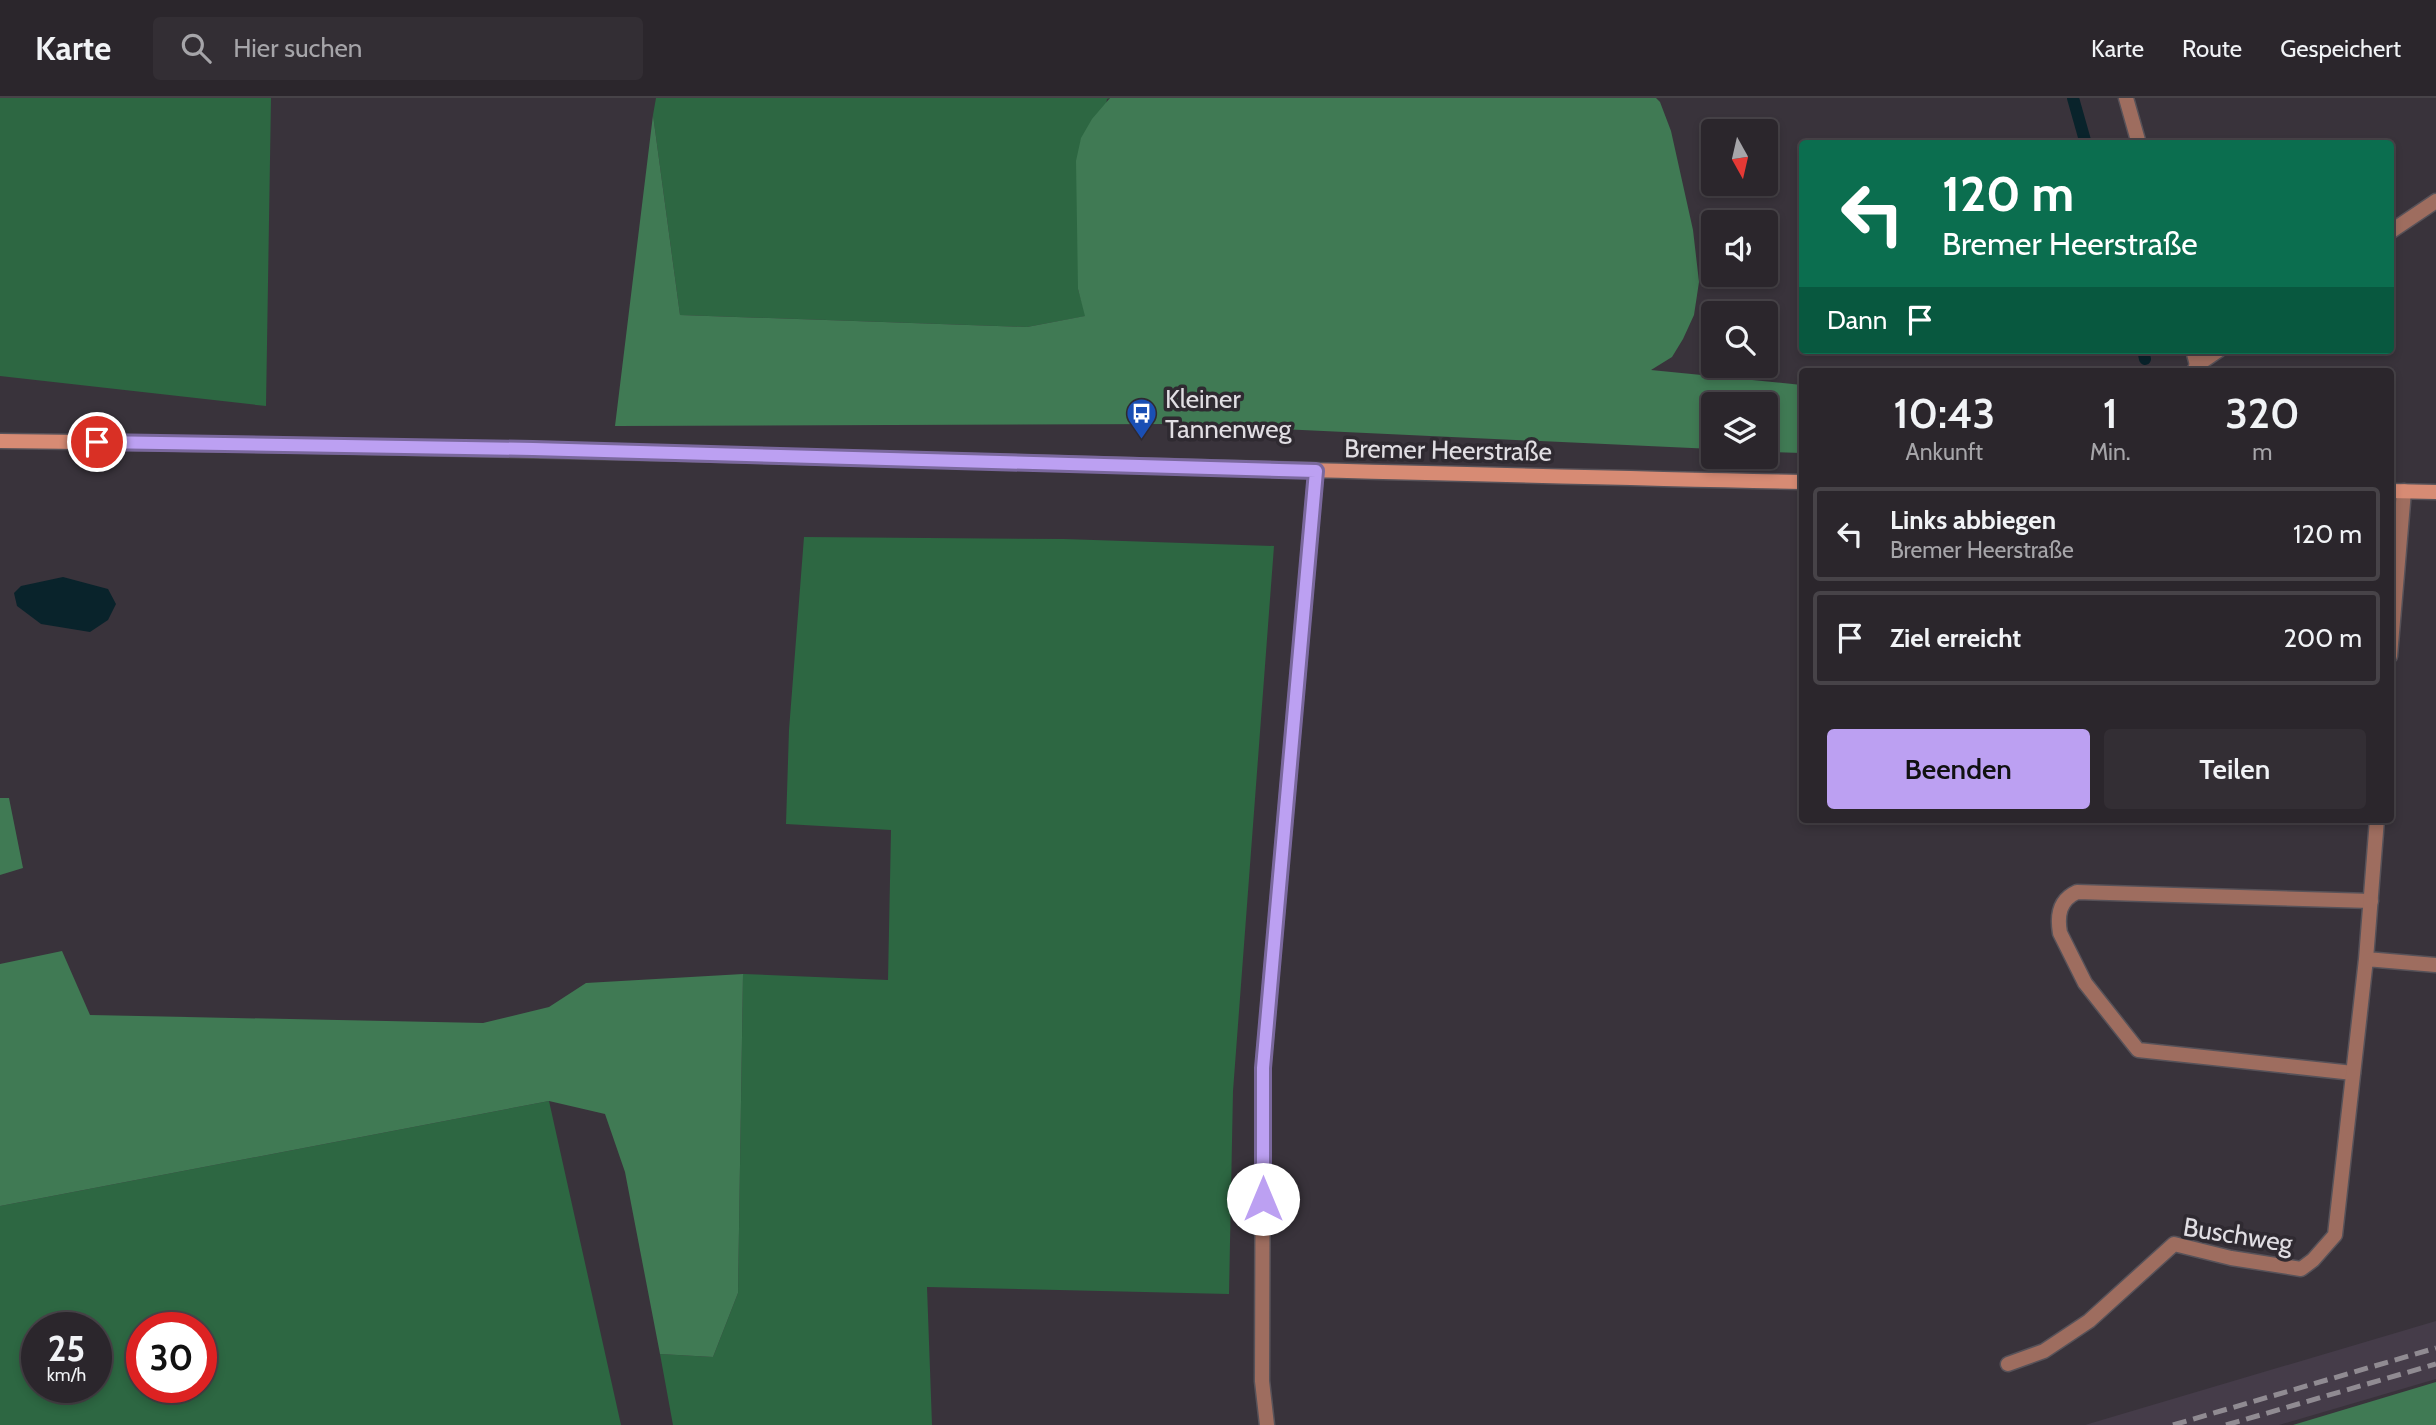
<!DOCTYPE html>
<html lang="de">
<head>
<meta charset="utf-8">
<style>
  body { margin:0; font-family:Cabin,sans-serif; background:#332e34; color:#f1f3f6; height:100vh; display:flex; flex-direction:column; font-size:26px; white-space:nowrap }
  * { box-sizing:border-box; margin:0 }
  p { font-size:23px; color:#a6a5a9 }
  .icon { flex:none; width:38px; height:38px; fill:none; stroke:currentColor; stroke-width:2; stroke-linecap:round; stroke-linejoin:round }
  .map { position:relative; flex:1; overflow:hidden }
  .sheet { position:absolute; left:1799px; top:270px; width:595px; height:455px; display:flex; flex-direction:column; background:#2b262c; border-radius:7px; box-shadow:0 4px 10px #0003,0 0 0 2px #474348 }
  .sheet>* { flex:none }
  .top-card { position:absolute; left:1799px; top:42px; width:595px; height:214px; border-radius:7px; box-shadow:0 4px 10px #0003,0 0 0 2px #474348; background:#0b6e4f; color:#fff; overflow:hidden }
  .needle { width:46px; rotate:172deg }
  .controls { position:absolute; left:1701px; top:21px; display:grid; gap:14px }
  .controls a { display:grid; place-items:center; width:77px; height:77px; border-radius:7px; background:#2b262c; box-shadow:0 4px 10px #0003,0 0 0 2px #474348; font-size:35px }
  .speed { position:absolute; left:21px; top:1214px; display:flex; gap:14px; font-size:35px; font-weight:700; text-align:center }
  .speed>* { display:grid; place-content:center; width:91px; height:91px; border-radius:50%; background:#2b262c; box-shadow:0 4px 10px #0003,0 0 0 2px #474348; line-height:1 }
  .speed small { font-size:18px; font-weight:400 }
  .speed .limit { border:10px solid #d22; background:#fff; color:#111 }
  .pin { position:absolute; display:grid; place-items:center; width:60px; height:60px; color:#fff; margin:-30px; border:4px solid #fff; border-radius:50%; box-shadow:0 2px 7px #0007 }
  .me { position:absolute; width:77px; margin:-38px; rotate:0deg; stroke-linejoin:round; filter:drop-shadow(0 0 5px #0008) }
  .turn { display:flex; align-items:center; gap:24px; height:147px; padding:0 28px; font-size:32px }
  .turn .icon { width:91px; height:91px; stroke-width:2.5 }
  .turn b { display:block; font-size:49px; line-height:60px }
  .then { display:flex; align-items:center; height:66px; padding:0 28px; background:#0003; gap:14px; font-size:26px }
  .eta { display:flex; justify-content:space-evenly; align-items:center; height:119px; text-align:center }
  .eta b { font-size:42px; font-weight:600; line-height:49px }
  .action { display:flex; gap:14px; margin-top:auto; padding:14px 28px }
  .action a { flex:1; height:80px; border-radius:7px; background:#bca0f2; color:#111; font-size:28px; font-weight:600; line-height:80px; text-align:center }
  .action a+a { background:#332e34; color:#f1f3f6 }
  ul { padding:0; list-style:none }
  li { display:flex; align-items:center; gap:21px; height:94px; margin:0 14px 10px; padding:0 14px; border:4px solid #474348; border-radius:7px }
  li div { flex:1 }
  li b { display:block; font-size:26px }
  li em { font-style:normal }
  header { display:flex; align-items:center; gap:42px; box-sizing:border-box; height:98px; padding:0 35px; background:#2b262c; border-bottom:2px solid #474348 }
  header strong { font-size:33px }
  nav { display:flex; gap:38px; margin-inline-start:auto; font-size:24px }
  .search { width:490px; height:63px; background:#332e34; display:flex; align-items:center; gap:18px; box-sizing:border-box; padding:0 24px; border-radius:7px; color:#a6a5a9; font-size:26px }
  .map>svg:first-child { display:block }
  .built { fill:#453c49 }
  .green { fill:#2d6742; fill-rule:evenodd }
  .forest { fill:#407a54 }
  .water { fill:#09232b }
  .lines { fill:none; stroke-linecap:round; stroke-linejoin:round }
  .stream { stroke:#09232b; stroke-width:12 }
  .lane-casing { stroke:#575259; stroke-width:17 }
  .street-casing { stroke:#575259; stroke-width:17 }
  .secondary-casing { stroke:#575259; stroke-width:17 }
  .lane { stroke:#9e6d5f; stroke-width:14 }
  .street { stroke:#9e6d5f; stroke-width:14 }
  .secondary { stroke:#d78b74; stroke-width:14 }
  .rail { stroke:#908b92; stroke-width:5; stroke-dasharray:14 7; stroke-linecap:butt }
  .route-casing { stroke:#7a689d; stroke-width:18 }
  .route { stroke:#bca0f2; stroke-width:12 }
  .labels { text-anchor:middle; stroke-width:7; stroke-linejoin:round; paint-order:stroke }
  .poi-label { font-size:26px; fill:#e1dee3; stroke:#2f2a31; text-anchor:start }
  .street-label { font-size:26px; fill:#e1dee3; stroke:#2f2a31 }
</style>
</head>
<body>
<header>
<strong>Karte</strong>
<div class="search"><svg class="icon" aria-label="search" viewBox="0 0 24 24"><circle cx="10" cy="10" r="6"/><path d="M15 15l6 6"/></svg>Hier suchen</div>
<nav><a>Karte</a><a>Route</a><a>Gespeichert</a></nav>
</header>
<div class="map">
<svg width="2436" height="1327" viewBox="0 0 2436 1327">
  <rect width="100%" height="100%" fill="#39333b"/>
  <path class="built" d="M2436,1223v58l-157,46h-194z"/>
  <path class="green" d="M0,0h271l-5,308 -266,-30z
    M656,0h454l-3,1 -29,190 8,27 -59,11 -347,-12 -27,-200z
    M804,439l260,2 210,7 -41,545 -4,203 -302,-7 5,138h-259l-13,-71 53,3 25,-64 5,-319 145,6 3,-150 -105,-6 3,-94z
    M549,1003l72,324h-621v-219zM37,1230h59v60h-59zM142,1230h59v60h-59z"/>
  <path class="forest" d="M1110,0h546l4,4 11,29 22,99 6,52 -5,33 -11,24 -11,18 -21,13 151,15v68l-36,-1v-48h-53v45l-543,-25 -555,2 38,-311 27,200 347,12 58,-11 -7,-27 -2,-128 5,-23 11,-19z
    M0,700h9l14,70 -23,7z
    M62,853l28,64 393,8 66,-16 37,-24 157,-9 -5,319 -25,64 -53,-3 -35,-182 -20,-58 -56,-13 -549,105v-242z
    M2436,1284v43h-143z"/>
  <path class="water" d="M63,479l45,12 8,15 -8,16 -18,12 -49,-8 -24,-18 -3,-13 7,-7z"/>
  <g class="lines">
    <path class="stream" d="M2073,0l13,46
      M2143,252l2,9"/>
    <defs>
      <path id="lane" d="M2126,0l13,46
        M2193,252l4,15
        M2353,975l-215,-23 -53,-67 -25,-50c-3,-17 -1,-33 17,-41l294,9"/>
      <path id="street" d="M2390,134l46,-31
        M2194,273l3,-6 22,-15
        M2390,558l14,-165
        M2366,861l70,6
        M2008,1266l36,-13 45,-30 85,-77 57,14 70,11 12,-9 22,-25 31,-276 11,-140
        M1267,1327l-5,-44 1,-313 53,-597"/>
      <path id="secondary" d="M0,343c601,7 1202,28 1802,41
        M2390,393l46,1"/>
    </defs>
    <use href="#lane" class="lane-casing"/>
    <use href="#street" class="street-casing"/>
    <use href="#secondary" class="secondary-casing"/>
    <use href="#lane" class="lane"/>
    <use href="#street" class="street"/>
    <use href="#secondary" class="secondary"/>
    <path class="rail" d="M2173,1327l263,-77
      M2226,1327l210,-61"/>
  </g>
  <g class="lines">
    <defs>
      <path id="route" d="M97,344l436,7 783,22 -53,597v131"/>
    </defs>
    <use href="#route" class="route-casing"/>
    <use href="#route" class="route"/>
  </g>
  <defs>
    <symbol id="bus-pin" viewBox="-11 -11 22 30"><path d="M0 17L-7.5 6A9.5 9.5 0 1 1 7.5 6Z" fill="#1a4fb4" stroke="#2f2a31"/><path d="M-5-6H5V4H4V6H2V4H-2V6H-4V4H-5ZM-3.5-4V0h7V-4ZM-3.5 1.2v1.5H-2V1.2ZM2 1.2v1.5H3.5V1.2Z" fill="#fff"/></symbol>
  </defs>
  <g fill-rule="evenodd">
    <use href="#bus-pin" x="1124" y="298" width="35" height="47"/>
  </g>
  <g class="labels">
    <g class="poi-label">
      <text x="1165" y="310">Kleiner<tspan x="1165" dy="30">Tannenweg</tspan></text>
    </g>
    <g class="street-label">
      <text transform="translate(1448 352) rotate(1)" y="9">Bremer Heerstraße</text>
      <text transform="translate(2238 1137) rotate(9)" y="9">Buschweg</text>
    </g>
  </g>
</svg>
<div class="controls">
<a><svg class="needle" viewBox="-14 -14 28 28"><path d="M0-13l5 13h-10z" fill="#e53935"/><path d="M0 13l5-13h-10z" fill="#a6a5a9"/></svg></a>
<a><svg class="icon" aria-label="sound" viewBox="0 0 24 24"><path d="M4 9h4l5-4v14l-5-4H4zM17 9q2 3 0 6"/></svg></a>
<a><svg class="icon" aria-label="search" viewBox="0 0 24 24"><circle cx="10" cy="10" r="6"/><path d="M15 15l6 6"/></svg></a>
<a><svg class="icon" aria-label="layers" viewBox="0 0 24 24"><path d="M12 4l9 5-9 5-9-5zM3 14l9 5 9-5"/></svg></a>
</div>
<div class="speed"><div>25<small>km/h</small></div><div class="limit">30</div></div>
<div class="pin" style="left:97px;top:344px;background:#d93025"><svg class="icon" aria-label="arrive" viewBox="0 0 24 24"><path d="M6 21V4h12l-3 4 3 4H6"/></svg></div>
<svg class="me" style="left:1263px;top:1101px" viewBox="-20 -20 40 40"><circle r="19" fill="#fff"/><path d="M0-13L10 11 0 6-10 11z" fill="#bca0f2"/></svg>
<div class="top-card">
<div class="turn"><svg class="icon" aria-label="left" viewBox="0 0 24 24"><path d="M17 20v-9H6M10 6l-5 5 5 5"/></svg><div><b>120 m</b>Bremer Heerstraße</div></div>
<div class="then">Dann<svg class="icon" aria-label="arrive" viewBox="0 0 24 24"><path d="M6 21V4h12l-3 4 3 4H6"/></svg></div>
</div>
<section class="sheet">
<div class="eta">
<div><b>10:43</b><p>Ankunft</p></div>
<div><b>1</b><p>Min.</p></div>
<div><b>320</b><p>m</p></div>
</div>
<ul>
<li><svg class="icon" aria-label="left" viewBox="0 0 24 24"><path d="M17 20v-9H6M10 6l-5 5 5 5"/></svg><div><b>Links abbiegen</b><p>Bremer Heerstraße</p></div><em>120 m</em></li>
<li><svg class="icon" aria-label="arrive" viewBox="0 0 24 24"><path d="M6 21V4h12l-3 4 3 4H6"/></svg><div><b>Ziel erreicht</b></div><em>200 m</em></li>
</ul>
<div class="action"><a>Beenden</a><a>Teilen</a></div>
</section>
</div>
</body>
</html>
